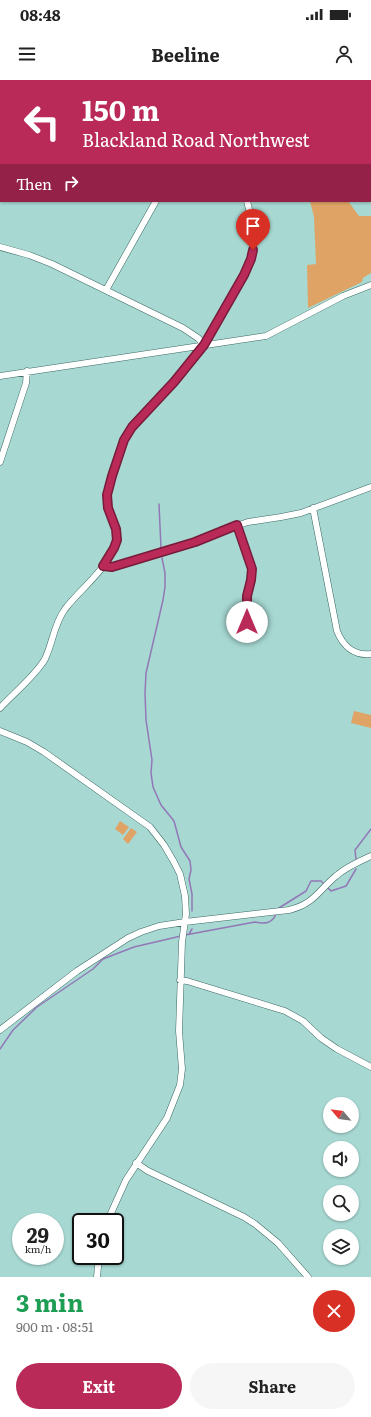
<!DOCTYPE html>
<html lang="en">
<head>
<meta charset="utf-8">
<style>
  body { margin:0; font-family:Literata,serif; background:#f6f6f6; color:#222; height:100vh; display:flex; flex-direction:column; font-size:15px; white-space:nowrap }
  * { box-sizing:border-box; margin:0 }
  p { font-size:13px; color:#767676 }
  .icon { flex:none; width:22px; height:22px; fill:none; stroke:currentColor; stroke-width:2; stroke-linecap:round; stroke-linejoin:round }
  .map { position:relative; height:1197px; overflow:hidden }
  .drawer { display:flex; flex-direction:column; background:#fff; flex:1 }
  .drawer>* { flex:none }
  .hud { position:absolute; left:0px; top:0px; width:371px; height:122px; box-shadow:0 1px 3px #0004; background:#b92a59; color:#fff; overflow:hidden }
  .needle { width:26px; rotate:299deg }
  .tools { position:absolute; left:323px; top:1017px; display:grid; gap:8px }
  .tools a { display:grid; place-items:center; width:36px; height:36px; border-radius:50%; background:#fff; box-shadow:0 1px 3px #0004; font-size:20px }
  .speed { position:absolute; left:12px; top:1133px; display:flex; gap:8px; font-size:20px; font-weight:700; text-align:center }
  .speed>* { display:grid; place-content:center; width:52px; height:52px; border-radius:50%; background:#fff; box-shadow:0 1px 3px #0004; line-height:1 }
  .speed small { font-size:10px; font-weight:400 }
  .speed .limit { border:2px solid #111; border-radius:6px; background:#fff; color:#111 }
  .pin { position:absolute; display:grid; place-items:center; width:34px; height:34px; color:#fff; margin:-41px -17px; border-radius:50% 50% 50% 0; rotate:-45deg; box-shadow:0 0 4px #0007 }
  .pin .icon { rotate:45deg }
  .me { position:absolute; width:44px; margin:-22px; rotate:0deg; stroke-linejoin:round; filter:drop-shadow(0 0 3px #0008) }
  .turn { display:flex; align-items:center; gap:14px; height:84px; padding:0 16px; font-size:18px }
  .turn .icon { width:52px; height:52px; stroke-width:2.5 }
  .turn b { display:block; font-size:28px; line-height:34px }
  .then { display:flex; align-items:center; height:38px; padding:0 16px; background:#0003; gap:8px; font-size:15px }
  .round { display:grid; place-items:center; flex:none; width:42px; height:42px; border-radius:21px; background:#f6f6f6 }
  .summary { display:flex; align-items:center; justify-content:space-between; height:68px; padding:0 16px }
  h1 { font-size:24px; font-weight:700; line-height:30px; color:#1e9e55 }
  .action { display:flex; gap:8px; margin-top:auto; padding:8px 16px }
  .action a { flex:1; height:46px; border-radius:24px; background:#b92a59; color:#fff; font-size:16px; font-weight:700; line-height:46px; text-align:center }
  .action a+a { background:#f6f6f6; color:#222 }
  .status { display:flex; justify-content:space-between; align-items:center; height:28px; padding:0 20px; background:#fff; direction:ltr }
  .status svg { height:11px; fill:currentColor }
  header { display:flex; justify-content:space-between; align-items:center; height:52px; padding:0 16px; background:#fff; font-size:18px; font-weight:700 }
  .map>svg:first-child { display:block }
  .green { fill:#dfa465 }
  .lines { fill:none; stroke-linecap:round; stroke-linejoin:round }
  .stream { stroke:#9278b7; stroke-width:1.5 }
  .minor-casing { stroke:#3b6964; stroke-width:7 }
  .minor { stroke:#fff; stroke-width:6 }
  .route-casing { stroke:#781b3a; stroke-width:10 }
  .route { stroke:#b92a59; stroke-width:7 }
</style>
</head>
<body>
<div class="status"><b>08:48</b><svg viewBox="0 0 49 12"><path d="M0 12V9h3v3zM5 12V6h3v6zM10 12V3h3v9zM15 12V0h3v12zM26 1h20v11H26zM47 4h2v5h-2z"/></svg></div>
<header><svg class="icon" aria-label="menu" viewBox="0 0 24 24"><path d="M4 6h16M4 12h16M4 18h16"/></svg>Beeline<svg class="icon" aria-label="person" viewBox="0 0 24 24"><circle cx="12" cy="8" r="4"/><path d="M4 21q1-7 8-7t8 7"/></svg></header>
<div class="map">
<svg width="371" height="1197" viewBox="0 0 371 1197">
  <rect width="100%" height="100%" fill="#a7d8d2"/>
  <path class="green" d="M310,121h38l11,15h12v57l-8,5 -1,4 -54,26 -1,-43 9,-1 -2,-47z
    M354,631l17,4v13l-20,-5z
    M120,741l9,6 -6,8 -8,-6z
    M131,748l6,4 -9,12 -5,-5z"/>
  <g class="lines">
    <path class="stream" d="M0,65h1
      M159,424l2,44
      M162,478l3,15v14l-2,13 -17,73 -1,20 1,27 6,40 -1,13 2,14 8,18 13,16 7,26 9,14 1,9 -2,9 3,15v17
      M356,779l-1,-9 16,-21
      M328,808l3,3 15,-5 10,-17
      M279,828l27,-17 5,-10h10l2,2
      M189,854l3,-5
      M185,855l70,-13c9,2 17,2 21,-8
      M0,969l13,-19 24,-23 56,-38 10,-10 31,-12 47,-11"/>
    <defs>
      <path id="minor" d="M33,1l1,-1
        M161,1v-1
        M0,31l1,-1
        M0,167l29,8 23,9 131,64 15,10 6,7
        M106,210l50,-89
        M0,296l266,-40 77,-40 28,-11
        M0,382l26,-79 1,-12
        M313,428l24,123c6,15 17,25 34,23
        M237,445l15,44 -1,11 -4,15v27
        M103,486l9,1 83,-25 32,-13 21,-7 33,-5 20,-4 70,-26
        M0,628c13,-14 36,-33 45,-49 8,-17 9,-35 20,-50 17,-22 43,-40 51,-67 4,-15 -8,-27 -9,-41 -1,-15 11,-47 17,-61 7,-16 29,-34 41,-48 13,-15 27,-30 38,-47 11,-16 20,-33 29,-50 9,-15 18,-29 21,-46 2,-17 -2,-32 -6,-48
        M0,651l27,11 17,10 106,75 14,18 10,17 6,12 5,22 1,18 -4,28 -3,89 3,38 -2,16 -13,33 -41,62 -19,42
        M180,900l7,1 98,30 18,10 18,17 16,11 34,18
        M0,950l77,-59 51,-33 13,-6 18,-6 26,-4 104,-12c25,-6 29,-19 47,-34 10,-9 22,-14 35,-20
        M136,1083l12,8 96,46 11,7 23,19 30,34
        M97,1197l2,-21"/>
    </defs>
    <use href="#minor" class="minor-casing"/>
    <use href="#minor" class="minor"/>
  </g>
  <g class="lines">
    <defs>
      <path id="route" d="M247,542v-26l4,-16 1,-11 -15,-44 -42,17 -83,25 -9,-1 11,-18 3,-8 -1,-11 -8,-21 -1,-13 5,-19 12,-36 8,-13 42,-45 30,-37 40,-70 7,-16 2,-9"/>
    </defs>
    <use href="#route" class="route-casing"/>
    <use href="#route" class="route"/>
  </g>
</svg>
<div class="tools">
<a><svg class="needle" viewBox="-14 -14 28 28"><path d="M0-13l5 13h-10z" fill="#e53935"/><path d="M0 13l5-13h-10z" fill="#767676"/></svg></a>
<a><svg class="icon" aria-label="sound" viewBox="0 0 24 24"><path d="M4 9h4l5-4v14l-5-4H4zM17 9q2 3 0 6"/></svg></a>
<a><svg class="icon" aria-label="search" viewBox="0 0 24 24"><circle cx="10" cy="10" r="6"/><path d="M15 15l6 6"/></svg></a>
<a><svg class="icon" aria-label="layers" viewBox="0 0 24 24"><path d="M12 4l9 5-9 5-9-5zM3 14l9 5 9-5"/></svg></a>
</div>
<div class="speed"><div>29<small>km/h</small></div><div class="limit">30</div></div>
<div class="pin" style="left:253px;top:170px;background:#d93025"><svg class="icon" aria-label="arrive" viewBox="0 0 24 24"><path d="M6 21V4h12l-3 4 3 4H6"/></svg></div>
<svg class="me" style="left:247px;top:542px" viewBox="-20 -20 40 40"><circle r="19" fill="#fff"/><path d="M0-13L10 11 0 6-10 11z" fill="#b92a59"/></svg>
<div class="hud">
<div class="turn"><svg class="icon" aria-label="left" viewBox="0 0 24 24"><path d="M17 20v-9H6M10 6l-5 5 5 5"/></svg><div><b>150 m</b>Blackland Road Northwest</div></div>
<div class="then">Then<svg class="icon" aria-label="right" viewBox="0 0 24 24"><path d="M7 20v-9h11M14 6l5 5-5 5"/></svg></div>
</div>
</div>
<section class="drawer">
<div class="summary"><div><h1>3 min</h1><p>900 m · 08:51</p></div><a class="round" style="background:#d93025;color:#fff"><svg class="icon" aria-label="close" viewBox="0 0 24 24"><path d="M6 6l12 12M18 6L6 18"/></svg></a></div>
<div class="action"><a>Exit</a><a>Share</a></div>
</section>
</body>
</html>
